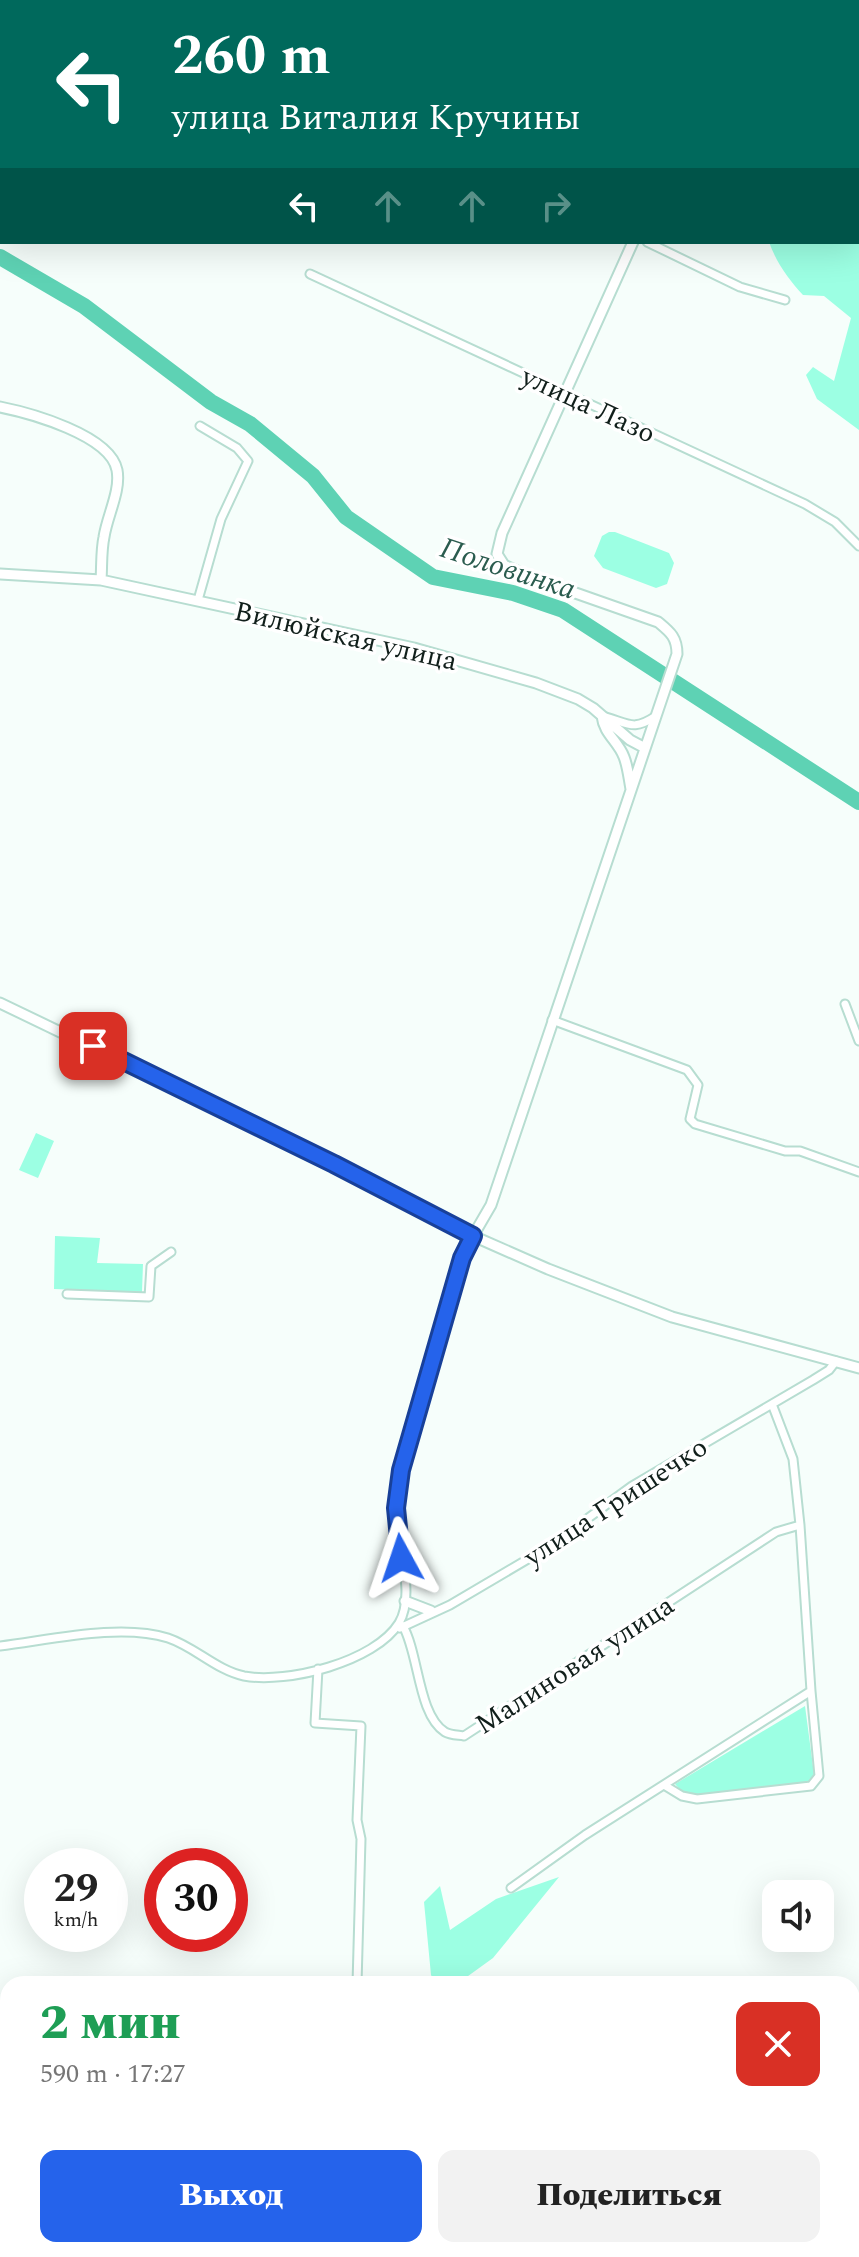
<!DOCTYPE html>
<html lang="ru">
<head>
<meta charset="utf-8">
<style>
  body { margin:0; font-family:Spectral,serif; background:#f2f2f2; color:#222; height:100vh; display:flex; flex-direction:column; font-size:30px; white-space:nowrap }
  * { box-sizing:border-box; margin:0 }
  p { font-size:26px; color:#767676 }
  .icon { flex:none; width:44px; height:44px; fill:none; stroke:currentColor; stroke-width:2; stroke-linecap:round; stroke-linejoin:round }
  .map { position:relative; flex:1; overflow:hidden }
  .side { position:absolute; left:0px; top:1976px; width:860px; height:282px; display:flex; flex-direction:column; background:#fff; border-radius:24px 24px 0 0; box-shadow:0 8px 32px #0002 }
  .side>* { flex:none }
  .hud { position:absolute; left:0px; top:0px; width:860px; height:244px; box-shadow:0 8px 32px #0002; background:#00695c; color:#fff; overflow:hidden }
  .tools { position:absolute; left:762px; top:1880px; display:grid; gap:16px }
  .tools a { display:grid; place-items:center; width:72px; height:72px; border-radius:16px; background:#fff; box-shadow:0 8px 32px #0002; font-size:40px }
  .speed { position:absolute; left:24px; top:1848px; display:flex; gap:16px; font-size:40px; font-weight:700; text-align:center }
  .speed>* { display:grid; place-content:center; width:104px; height:104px; border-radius:50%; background:#fff; box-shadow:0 8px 32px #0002; line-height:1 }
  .speed small { font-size:20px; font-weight:400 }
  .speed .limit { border:12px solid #d22; background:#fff; color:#111 }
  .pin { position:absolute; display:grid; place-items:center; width:68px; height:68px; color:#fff; margin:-34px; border-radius:16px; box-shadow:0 4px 12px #0006 }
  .me { position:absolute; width:88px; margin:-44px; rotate:355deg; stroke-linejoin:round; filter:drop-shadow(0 0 6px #0008) }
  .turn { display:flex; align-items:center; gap:28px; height:168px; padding:0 40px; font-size:36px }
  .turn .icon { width:104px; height:104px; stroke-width:2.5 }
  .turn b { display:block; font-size:56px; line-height:68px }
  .lanes { display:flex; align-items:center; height:76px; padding:0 40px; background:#0003; justify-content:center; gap:40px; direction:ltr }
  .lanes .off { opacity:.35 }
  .round { display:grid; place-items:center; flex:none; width:84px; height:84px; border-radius:16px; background:#f2f2f2 }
  .summary { display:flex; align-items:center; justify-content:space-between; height:136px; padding:0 40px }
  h1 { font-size:48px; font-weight:800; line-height:60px; color:#1e9e55 }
  .cta { display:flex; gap:16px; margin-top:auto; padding:16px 40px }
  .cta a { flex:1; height:92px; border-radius:16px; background:#2563eb; color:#fff; font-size:32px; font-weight:800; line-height:92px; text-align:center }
  .cta a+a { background:#f2f2f2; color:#222 }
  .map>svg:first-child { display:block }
  .green { fill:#9cffe3 }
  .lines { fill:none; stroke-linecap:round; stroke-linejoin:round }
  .river { stroke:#5ed2b4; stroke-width:16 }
  .street-casing { stroke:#b7ddd1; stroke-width:11 }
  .secondary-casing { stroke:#b7ddd1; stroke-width:13 }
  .primary-casing { stroke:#b7ddd1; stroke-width:14 }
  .street { stroke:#fff; stroke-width:7 }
  .secondary { stroke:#fff; stroke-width:9 }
  .primary { stroke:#fff; stroke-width:10 }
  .route-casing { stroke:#184099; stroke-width:20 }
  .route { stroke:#2563eb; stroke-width:14 }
  .labels { text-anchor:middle; stroke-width:7; stroke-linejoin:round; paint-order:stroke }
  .street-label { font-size:28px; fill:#111f1b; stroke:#fff }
  .water-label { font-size:30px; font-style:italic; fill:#2b5c4f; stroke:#fff }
</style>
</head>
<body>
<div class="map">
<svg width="859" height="2257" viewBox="0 0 859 2257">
  <rect width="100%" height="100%" fill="#f6fefb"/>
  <path class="green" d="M728,0h131v430l-42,-31 -11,-24 7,-8 21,14 17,-63 -27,-22 -21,-1c-14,-15 -27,-33 -34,-53h89v-240z
    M609,532h6l54,21 5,10 -7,21 -11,4 -53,-20 -9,-12 8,-20z
    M36,1133l18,8 -16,37 -19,-8z
    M55,1236l45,2 -3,25 46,1 -1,28 -88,-3z
    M805,1706l9,68 -5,8 -109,13 -17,-2 -8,-9z
    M559,1877l-66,81 -36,26h-21l-5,-9 -7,-73 16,-16 10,44 46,-31z
    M859,2174v83h-44l4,-7h33v-63z"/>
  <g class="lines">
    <path class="river" d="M0,257l84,49 127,96 39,22 63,52 33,41 87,60 80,16 50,17 296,192"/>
    <defs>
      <path id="street" d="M56,2l1,-2
        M380,2l1,-2
        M564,2l1,-2
        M0,119l2,-4
        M647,242l93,45 45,13
        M310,274l495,230 30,18 24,24
        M198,600l23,-81 27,-58 -11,-13 -37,-22
        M606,717c24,7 27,14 50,-1
        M845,1004l14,37
        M552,1020l135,50 11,15 -8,34 5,5 90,27h15l59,21
        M67,1294l82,3 2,-31 20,-14
        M403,1626c16,28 15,89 42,106 5,3 13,3 19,4l312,-204 24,-7
        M400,1628l50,-23 100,-59 82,-60 181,-106 16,-10 7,-9
        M0,1646c50,-6 120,-23 168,-8 27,9 48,32 76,38 43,8 131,-14 155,-53 18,-30 -5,-85 -2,-120 4,-42 18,-82 31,-123 12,-40 24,-81 34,-122l11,-22
        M318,1669l-3,54 46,3 -4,94 4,19 -4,145
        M664,1785l18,11 15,3 114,-13 8,-10 -8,-85
        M511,1888l74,-53 226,-144 -11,-166 -7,-66 -21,-55
        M0,2005h8"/>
      <path id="secondary" d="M128,0l5,2
        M0,407c30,6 110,28 117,63 4,21 -10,46 -13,67 -3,14 -2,29 -3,43
        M0,574l101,6 313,68 122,35 42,16 15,9 37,32 15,8
        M602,716c2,18 16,25 22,41 4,10 5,22 7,32
        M0,1003l334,161 139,72 75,33 124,48 187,51
        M473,1236l18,-31 186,-551c0,-17 -7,-22 -19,-32l-128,-45 -26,-12 -7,-11 5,-21 131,-291
        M405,1601l26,10"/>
      <path id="primary" d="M0,2149l8,21
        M35,2250l2,7"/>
    </defs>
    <use href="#street" class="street-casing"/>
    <use href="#secondary" class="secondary-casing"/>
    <use href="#primary" class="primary-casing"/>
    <use href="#street" class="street"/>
    <use href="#secondary" class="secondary"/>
    <use href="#primary" class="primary"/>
  </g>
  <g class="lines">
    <defs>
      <path id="route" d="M93,1046l241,118 139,72 -11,22 -61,212 -5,38 5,50"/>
    </defs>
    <use href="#route" class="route-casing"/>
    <use href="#route" class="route"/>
  </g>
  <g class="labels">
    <g class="street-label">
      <text transform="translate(589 404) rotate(25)" y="10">улица Лазо</text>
      <text transform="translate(346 635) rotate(13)" y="10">Вилюйская улица</text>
      <text transform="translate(615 1501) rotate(-33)" y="10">улица Гришечко</text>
      <text transform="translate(574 1664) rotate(-33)" y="10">Малиновая улица</text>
    </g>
    <g class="water-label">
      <text transform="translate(508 568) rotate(18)" y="10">Половинка</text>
    </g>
  </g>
</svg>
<div class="tools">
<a><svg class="icon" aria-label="sound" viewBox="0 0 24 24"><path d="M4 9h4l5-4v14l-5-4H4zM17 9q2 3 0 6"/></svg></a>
</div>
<div class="speed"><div>29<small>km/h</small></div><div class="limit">30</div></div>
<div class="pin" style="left:93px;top:1046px;background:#d93025"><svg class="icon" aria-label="arrive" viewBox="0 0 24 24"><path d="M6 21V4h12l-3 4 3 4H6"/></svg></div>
<svg class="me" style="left:401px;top:1558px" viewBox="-20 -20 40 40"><path d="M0-17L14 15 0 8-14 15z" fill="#2563eb" stroke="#fff" stroke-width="4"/></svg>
<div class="hud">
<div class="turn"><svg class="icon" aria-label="left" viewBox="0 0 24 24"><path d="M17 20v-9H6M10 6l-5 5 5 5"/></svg><div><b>260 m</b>улица Виталия Кручины</div></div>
<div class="lanes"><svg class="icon" aria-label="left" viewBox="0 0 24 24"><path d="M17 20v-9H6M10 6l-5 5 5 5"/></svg><svg class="icon off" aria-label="ahead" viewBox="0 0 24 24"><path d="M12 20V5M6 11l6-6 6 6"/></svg><svg class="icon off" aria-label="ahead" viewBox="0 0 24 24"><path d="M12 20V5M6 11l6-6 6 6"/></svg><svg class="icon off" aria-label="right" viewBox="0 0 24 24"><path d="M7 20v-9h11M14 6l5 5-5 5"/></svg></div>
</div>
<section class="side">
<div class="summary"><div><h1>2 мин</h1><p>590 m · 17:27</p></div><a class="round" style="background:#d93025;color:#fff"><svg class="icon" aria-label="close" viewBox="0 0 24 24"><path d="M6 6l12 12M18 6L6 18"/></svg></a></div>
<div class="cta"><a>Выход</a><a>Поделиться</a></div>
</section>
</div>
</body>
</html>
